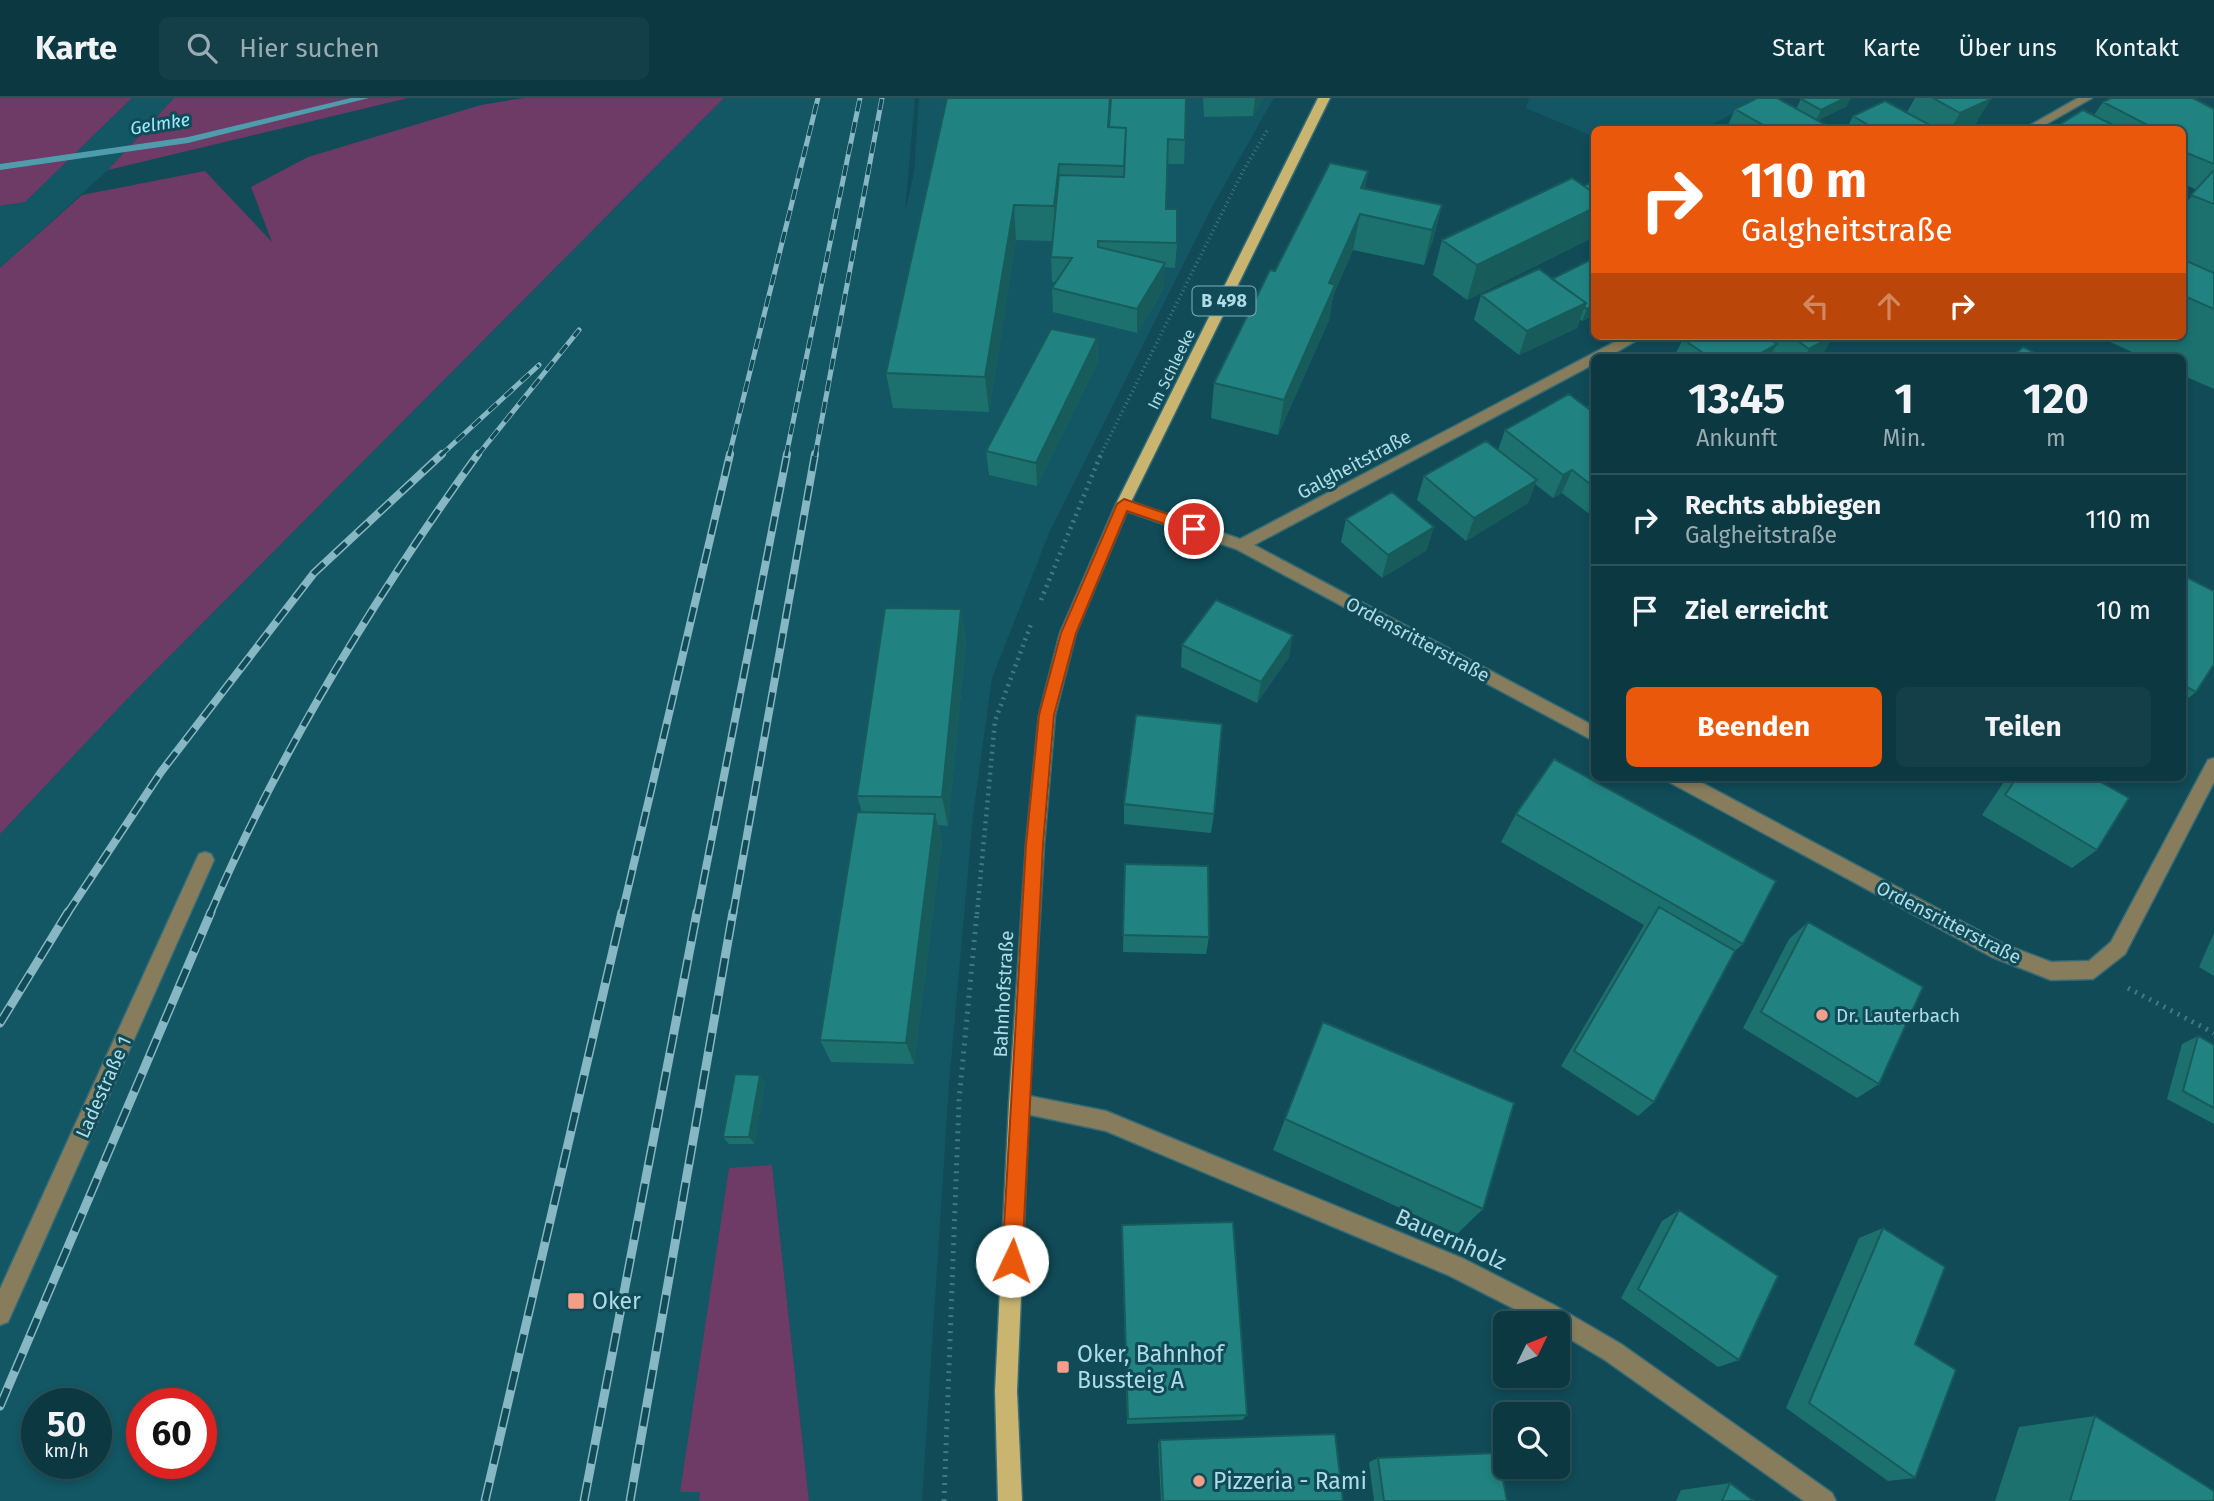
<!DOCTYPE html>
<html lang="de">
<head>
<meta charset="utf-8">
<style>
  body { margin:0; font-family:"Fira Sans",sans-serif; background:#153f48; color:#f1f3f6; height:100vh; display:flex; flex-direction:column; font-size:26px; white-space:nowrap }
  * { box-sizing:border-box; margin:0 }
  p { font-size:23px; color:#9aacb1 }
  .icon { flex:none; width:38px; height:38px; fill:none; stroke:currentColor; stroke-width:2; stroke-linecap:round; stroke-linejoin:round }
  .map { position:relative; flex:1; overflow:hidden }
  .panel { position:absolute; left:1591px; top:256px; width:595px; height:427px; display:flex; flex-direction:column; background:#0c3841; border-radius:10px; box-shadow:0 4px 10px #0003,0 0 0 2px #2c525a }
  .panel>* { flex:none }
  .guide { position:absolute; left:1591px; top:28px; width:595px; height:214px; border-radius:10px; box-shadow:0 4px 10px #0003,0 0 0 2px #2c525a; background:#ea580c; color:#fff; overflow:hidden }
  .needle { width:46px; rotate:47deg }
  .tools { position:absolute; left:1493px; top:1213px; display:grid; gap:14px }
  .tools a { display:grid; place-items:center; width:77px; height:77px; border-radius:10px; background:#0c3841; box-shadow:0 4px 10px #0003,0 0 0 2px #2c525a; font-size:35px }
  .speed { position:absolute; left:21px; top:1290px; display:flex; gap:14px; font-size:35px; font-weight:700; text-align:center }
  .speed>* { display:grid; place-content:center; width:91px; height:91px; border-radius:50%; background:#0c3841; box-shadow:0 4px 10px #0003,0 0 0 2px #2c525a; line-height:1 }
  .speed small { font-size:18px; font-weight:400 }
  .speed .limit { border:10px solid #d22; background:#fff; color:#111 }
  .pin { position:absolute; display:grid; place-items:center; width:60px; height:60px; color:#fff; margin:-30px; border:4px solid #fff; border-radius:50%; box-shadow:0 2px 7px #0007 }
  .me { position:absolute; width:77px; margin:-38px; rotate:3deg; stroke-linejoin:round; filter:drop-shadow(0 0 5px #0008) }
  .turn { display:flex; align-items:center; gap:24px; height:147px; padding:0 35px; font-size:32px }
  .turn .icon { width:91px; height:91px; stroke-width:2.5 }
  .turn b { display:block; font-size:49px; line-height:60px }
  .lanes { display:flex; align-items:center; height:66px; padding:0 35px; background:#0003; justify-content:center; gap:35px; direction:ltr }
  .lanes .off { opacity:.35 }
  .eta { display:flex; justify-content:space-evenly; align-items:center; height:119px; text-align:center }
  .eta b { font-size:42px; font-weight:700; line-height:49px }
  .button { display:flex; gap:14px; margin-top:auto; padding:14px 35px }
  .button a { flex:1; height:80px; border-radius:10px; background:#ea580c; color:#fff; font-size:28px; font-weight:700; line-height:80px; text-align:center }
  .button a+a { background:#153f48; color:#f1f3f6 }
  ul { padding:0; list-style:none }
  li { display:flex; align-items:center; gap:21px; height:91px; padding:0 35px; border-top:2px solid #2c525a }
  li div { flex:1 }
  li b { display:block; font-size:26px }
  li em { font-style:normal }
  header { display:flex; align-items:center; gap:42px; box-sizing:border-box; height:98px; padding:0 35px; background:#0c3841; border-bottom:2px solid #2c525a }
  header strong { font-size:33px }
  nav { display:flex; gap:38px; margin-inline-start:auto; font-size:24px }
  .search { width:490px; height:63px; background:#153f48; display:flex; align-items:center; gap:18px; box-sizing:border-box; padding:0 24px; border-radius:10px; color:#9aacb1; font-size:26px }
  .map>svg:first-child { display:block }
  .built { fill:#125763; fill-rule:evenodd }
  .green { fill:#6d3b65 }
  .lines { fill:none; stroke-linecap:round; stroke-linejoin:round }
  .stream { fill:#4e9cac; fill-rule:evenodd }
  .minor-casing { stroke:#336b77; stroke-width:3 }
  .major-casing { stroke:#336b77; stroke-width:3 }
  .path-far2 { stroke:#427985; stroke-width:3.5; stroke-dasharray:1 3.5; stroke-linecap:butt }
  .path-far1 { stroke:#427985; stroke-width:4.5; stroke-dasharray:2 5; stroke-linecap:butt }
  .path { stroke:#427985; stroke-width:5; stroke-dasharray:2 6; stroke-linecap:butt }
  .minor { fill:#877d5c; fill-rule:evenodd }
  .major { fill:#c9b470; fill-rule:evenodd }
  .rail-far2-casing { stroke:#86b7c3; stroke-width:5 }
  .rail-far1-casing { stroke:#86b7c3; stroke-width:8 }
  .rail-casing { stroke:#86b7c3; stroke-width:9 }
  .rail-far2 { stroke:#104b57; stroke-width:3.5; stroke-dasharray:11; stroke-linecap:butt }
  .rail-far1 { stroke:#104b57; stroke-width:5; stroke-dasharray:15; stroke-linecap:butt }
  .rail { stroke:#104b57; stroke-width:6; stroke-dasharray:19; stroke-linecap:butt }
  .wall { fill:#1c716f }
  .shaded-wall { fill:#175c5a }
  .building { fill:#218381; stroke:#175c5a; stroke-width:2 }
  .route { fill:#ea580c; stroke:#983908; stroke-width:2 }
  .poi-dot { fill:#f49e8a; stroke:#104b57; stroke-width:2.5 }
  .labels { text-anchor:middle; stroke-width:6; stroke-linejoin:round; paint-order:stroke }
  .far-street-label { font-size:16px; fill:#aedce7; stroke:#104b57 }
  .far-water-label { font-size:18px; font-style:italic; fill:#9bebfe; stroke:#104b57 }
  .shield { fill:#104b57; stroke:#7fb0bc; stroke-width:2 }
  .shield-label { font-size:18px; font-weight:bold; fill:#aedce7 }
  .street-label { font-size:19px; fill:#aedce7; stroke:#104b57 }
  .poi-label { font-size:19px; fill:#aedce7; stroke:#104b57; text-anchor:start }
  .near-street-label { font-size:23px; fill:#aedce7; stroke:#104b57 }
  .near-poi-label { font-size:23px; fill:#aedce7; stroke:#104b57; text-anchor:start }
</style>
</head>
<body>
<header>
<strong>Karte</strong>
<div class="search"><svg class="icon" aria-label="search" viewBox="0 0 24 24"><circle cx="10" cy="10" r="6"/><path d="M15 15l6 6"/></svg>Hier suchen</div>
<nav><a>Start</a><a>Karte</a><a>Über uns</a><a>Kontakt</a></nav>
</header>
<div class="map">
<svg width="2214" height="1403" viewBox="0 0 2214 1403">
  <rect width="100%" height="100%" fill="#104b57"/>
  <path class="built" d="M132,0h42l-66,72 -108,98v-62l25,-4z
    M724,0h191l-10,114 9,-40 5,-74h355l-62,109 -162,324 -58,147 -19,138 -24,268 -27,417h-113l-37,-336 -92,326 21,1 -2,9h-699v-667l127,-135zM37,1306h59v59h-59zM142,1306h59v59h-59z
    M1529,0h234l-60,31 -109,1v7l-68,-29z"/>
  <path class="green" d="M0,0h132l-107,104 -25,4z
    M174,0h234l-300,72z
    M524,0h200l-597,601 -127,135v-566l82,-73 123,-24 67,71 -21,-55 57,-30 173,-52z
    M772,1067l37,336h-110l1,-9h-20l49,-324z"/>
  <g class="lines">
    <path class="stream" d="M351,0h18l-181,45 -188,27v-6l188,-27z"/>
    <defs>
      <path id="minor" d="M2078,0h14l-56,32h-14z
        M1626,238h18l-36,21h-14v7l-340,181 340,181v15l-358,-192 -118,-41 -2,-4 7,-5 117,40z
        M2214,660v24l-89,172 -32,25 -42,1 -59,-23 -323,-175 -3,-5h25l315,168 45,17 38,-1 22,-19 97,-182z
        M205,754l6,2 3,6 -206,462 -8,3v-36l196,-429 3,-6z
        M1019,996l87,17 358,148 90,46 67,39 211,149 4,8h-32l-199,-141 -47,-28v-9h-16l-94,-48 -342,-144 -94,-20 -3,-7 3,-7z"/>
      <path id="major" d="M1318,0h12l-200,406 -54,129 -21,82 -11,130 -15,259 -12,287 5,110h-24l-3,-110 14,-287 17,-259 13,-130 21,-82 56,-129z"/>
    </defs>
    <use href="#minor" class="minor-casing"/>
    <use href="#major" class="major-casing"/>
    <path class="path-far2" d="M1100,358l143,-285 25,-42"/>
    <path class="path-far1" d="M1041,502l60,-146
      M977,816l18,-193 36,-97"/>
    <path class="path" d="M2128,890l86,45
      M944,1403l15,-400 18,-189"/>
    <use href="#minor" class="minor"/>
    <use href="#major" class="major"/>
    <defs>
      <path id="rail-far2" d="M440,358l99,-91
        M477,358l102,-126
        M729,358l89,-358
        M786,358l74,-358
        M815,358l67,-358"/>
      <path id="rail-far1" d="M67,816l94,-142 153,-199 128,-119
        M210,816c70,-163 164,-316 268,-460
        M622,816l108,-460
        M697,816l90,-460
        M733,816l82,-460"/>
      <path id="rail" d="M0,925l68,-111
        M0,1308l211,-494
        M485,1403l137,-589
        M584,1403l113,-589
        M630,1403l103,-589"/>
    </defs>
    <use href="#rail-far2" class="rail-far2-casing"/>
    <use href="#rail-far1" class="rail-far1-casing"/>
    <use href="#rail" class="rail-casing"/>
    <use href="#rail-far2" class="rail-far2"/>
    <use href="#rail-far1" class="rail-far1"/>
    <use href="#rail" class="rail"/>
  </g>
  <path class="wall" d="M947,0l238,42 -1,24h-16l-2,45 11,34 -2,25 -11,-1v21l-27,45 -84,-21 -1,-24 4,-6h-4l-1,-25 1,-16 -36,-1 -27,172 -96,-4 -7,-35z
    M1203,0h61l-11,18 -49,1z
    M1915,0h74l-13,25 -14,7h-30l-3,-2 -1,2h-82l7,-14 54,-4z
    M1801,1l46,7 -29,14 17,10h-109l9,-21h61z
    M2103,4l111,7v280l-32,-14v-18h-39l-46,-21h85v-129l15,-17 -15,-7v-53h-127l4,-5 35,-10z
    M1368,73l-3,17 77,17 -9,35 -9,25 -71,-15 -20,46 -4,24 -51,115 -67,-17 3,-35 61,-112z
    M1594,83v56l-127,63 -34,-25 9,-35 142,-54z
    M1552,181l42,36 -12,6 -2,-2 -3,9 -58,27 -45,-35 7,-25z
    M1688,238h145l-12,21h-48l-2,-1 -1,1h-96l9,-18z
    M1097,240l1,24 -61,124 -48,-11 -3,-24z
    M1594,295v18l-6,-4z
    M1594,315v97l-6,3 -26,-20 -9,5 -18,-14 -7,19 -62,38 -49,-41 7,-24 74,-26 7,-20z
    M1346,421l81,31 -45,28 -41,-36z
    M2182,477l14,117 -14,11z
    M961,511l5,32 -18,185 -10,-1 4,17 -28,222 -83,-2 -11,-22 42,-228 -5,-16z
    M1182,547l107,12 -32,46 -76,-36z
    M2007,679h85l5,73 -25,18 -90,-53z
    M1124,706l90,10 -3,19 -87,-9z
    M1516,716l227,130 -8,7 -81,151 -16,14 -77,-50 83,-141 -143,-83z
    M1125,766l84,73 -3,17 -83,-2z
    M1808,824l71,162 -22,14 -114,-70 46,-89z
    M2214,835v43l-15,-9z
    M1323,924l160,187 -26,25 -184,-84z
    M2198,938l16,9v79l-47,-25 15,-55z
    M765,984l-11,62h-25l-6,-7z
    M1679,1112l60,150 -21,7 -97,-69 41,-77z
    M1122,1127l125,190 -5,5 -115,4z
    M1883,1130l32,116v134l-27,3 -102,-73 73,-170z
    M2095,1318l119,85h-219l24,-74z
    M1160,1342l183,61h-182l-3,-57z
    M1378,1360l129,43h-133l-5,-39z
    M1730,1385l24,18h-78l5,-11z"/>
  <path class="shaded-wall" d="M1255,0h9l-11,18z
    M1845,0h6l-4,8 -32,16 6,-12z
    M1991,1l-15,24 -14,7h-12l10,-17z
    M1059,66l1,35 -4,42 -2,-35z
    M1368,73l-6,35 -1,-18z
    M1014,107l2,35 -27,172 -4,-35z
    M1442,107l-9,35 -9,25 8,-35z
    M1594,110v29l-127,63 10,-35z
    M1360,116l-7,36 -20,46 -4,24 -51,115 6,-35 45,-117z
    M1165,165l-1,25 -27,45v-24z
    M1586,205l-9,25 -58,27 8,-24z
    M1594,207v10l-12,6 5,-12z
    M1833,238l-12,21h-16l4,-8z
    M1097,240l1,24 -61,124 -1,-23z
    M1777,246l-7,13h-16z
    M1572,372l-10,23 -9,5 10,-23z
    M1537,382l-9,23 -62,38 8,-23z
    M1594,401v11l-6,3z
    M1434,429l-7,23 -45,28 6,-23z
    M961,511l5,32 -18,185 -6,-29z
    M1293,537l-4,22 -32,46 4,-21z
    M935,716l7,28 -28,222 -8,-21z
    M760,977l5,7 -11,62 -5,-7z"/>
  <path class="building" d="M947,0h163l-2,29 18,1 -2,38 -65,-2 -5,42 -40,-1 -29,172 -99,-4z
    M1111,0h75l-1,42 -17,-1 -2,70h11v34l-79,-2v6l67,16 -28,46 -85,-21 20,-30 -21,-1 8,-82 65,2 2,-49 -17,-1z
    M1757,0h20l58,32h-63l-37,-21z
    M1803,0h42l-24,12 -20,-11z
    M1933,0h56l2,1 -31,14z
    M2111,0h82l21,11v55l-32,-13v-21h-25l-54,-28z
    M1885,3l45,24 -8,5h-45l-24,-14z
    M2083,12l40,20h-55l-9,-5z
    M1330,65l38,8 -7,17 81,17 -10,25 -72,-16 -31,69 6,2 -51,115 -70,-17 56,-113 5,1z
    M2213,73l1,1v32l-23,-9z
    M1572,80l22,15v15l-117,57 -35,-25z
    M1594,83v12l-10,-7z
    M1594,160v47l-7,4 -3,-2 2,-4 -34,-24z
    M2182,161l32,14v36l-32,-14z
    M1539,171l47,34 -59,28 -46,-36z
    M1051,231l46,9 -61,125 -50,-12z
    M1688,238h77l12,8 -23,13h-45l-26,-18z
    M1791,238h42l-24,13z
    M2023,249l20,10h-31z
    M1793,256l5,3h-11z
    M1569,296l25,19v74l-22,-17 -9,5 -58,-45z
    M1486,343l51,39 -63,38 -50,-42z
    M1392,394l42,35 -46,28 -42,-36z
    M2182,477l32,16v73l-18,28 -14,-8z
    M1216,502l77,35 -32,47 -79,-37z
    M885,510l76,1 -19,188 -85,-1z
    M1136,617l86,9 -8,90 -90,-10z
    M1554,661l222,122 -33,63 -227,-130z
    M2017,679h75l37,21 -32,52 -92,-55z
    M857,714l78,2 -29,229 -86,-3z
    M1125,766l83,2 1,71 -86,-2z
    M1659,809l76,44 -81,151 -80,-51z
    M1808,824l115,65 -44,97 -118,-72z
    M1323,924l191,81 -31,106 -198,-90z
    M2198,938l16,9v63l-31,-17z
    M735,976l25,1 -11,62h-26z
    M1679,1112l99,66 -39,84 -101,-71z
    M1233,1124l14,193 -119,4 -6,-194z
    M1883,1130l62,39 -30,77 41,26 -41,108 -106,-75z
    M2095,1318l119,75v10h-144z
    M1335,1336l8,67h-180l-3,-61z
    M1498,1355l9,48h-123l-6,-43z
    M1730,1385l24,18h-32z"/>
  <path class="route" d="M1124,401l75,26 2,4 -7,5 -67,-23 -51,122 -22,82 -11,130 -21,416 -3,6 -7,3 -7,-3 -3,-6 24,-416 13,-130 22,-82 56,-129z"/>
  <g class="poi-dot">
    <circle cx="1822" cy="917" r="7"/>
    <rect x="567" y="1194" width="18" height="18" rx="3.5"/>
    <rect x="1056" y="1262" width="14" height="14" rx="3.5"/>
    <circle cx="1199" cy="1383" r="7"/>
  </g>
  <g class="labels">
    <g class="far-street-label">
      <text transform="translate(1171 271) rotate(-64)" y="6">Im Schleeke</text>
    </g>
    <g class="far-water-label">
      <text transform="translate(160 26) rotate(-9)" y="6">Gelmke</text>
    </g>
    <rect class="shield" x="1192.5" y="188.5" width="63" height="29" rx="5"/>
    <g class="shield-label">
      <text x="1224" y="209">B 498</text>
    </g>
    <g class="street-label">
      <text transform="translate(1354 366) rotate(-28)" y="7">Galgheitstraße</text>
      <text transform="translate(1418 541) rotate(28)" y="7">Ordensritterstraße</text>
      <text transform="translate(1949 824) rotate(27)" y="7">Ordensritterstraße</text>
      <text transform="translate(1003 896) rotate(-87)" y="7">Bahnhofstraße</text>
      <text transform="translate(103 989) rotate(-66)" y="7">Ladestraße 1</text>
    </g>
    <g class="poi-label">
      <text x="1836" y="924">Dr. Lauterbach</text>
    </g>
    <g class="near-street-label">
      <text transform="translate(1451 1141) rotate(24)" y="8">Bauernholz</text>
    </g>
    <g class="near-poi-label">
      <text x="592" y="1211">Oker</text>
      <text x="1077" y="1264">Oker, Bahnhof<tspan x="1077" dy="26">Bussteig A</tspan></text>
      <text x="1213" y="1391">Pizzeria - Rami</text>
    </g>
  </g>
</svg>
<div class="tools">
<a><svg class="needle" viewBox="-14 -14 28 28"><path d="M0-13l5 13h-10z" fill="#e53935"/><path d="M0 13l5-13h-10z" fill="#9aacb1"/></svg></a>
<a><svg class="icon" aria-label="search" viewBox="0 0 24 24"><circle cx="10" cy="10" r="6"/><path d="M15 15l6 6"/></svg></a>
</div>
<div class="speed"><div>50<small>km/h</small></div><div class="limit">60</div></div>
<div class="pin" style="left:1194px;top:431px;background:#d93025"><svg class="icon" aria-label="arrive" viewBox="0 0 24 24"><path d="M6 21V4h12l-3 4 3 4H6"/></svg></div>
<svg class="me" style="left:1012px;top:1163px" viewBox="-20 -20 40 40"><circle r="19" fill="#fff"/><path d="M0-13L10 11 0 6-10 11z" fill="#ea580c"/></svg>
<div class="guide">
<div class="turn"><svg class="icon" aria-label="right" viewBox="0 0 24 24"><path d="M7 20v-9h11M14 6l5 5-5 5"/></svg><div><b>110 m</b>Galgheitstraße</div></div>
<div class="lanes"><svg class="icon off" aria-label="left" viewBox="0 0 24 24"><path d="M17 20v-9H6M10 6l-5 5 5 5"/></svg><svg class="icon off" aria-label="ahead" viewBox="0 0 24 24"><path d="M12 20V5M6 11l6-6 6 6"/></svg><svg class="icon" aria-label="right" viewBox="0 0 24 24"><path d="M7 20v-9h11M14 6l5 5-5 5"/></svg></div>
</div>
<section class="panel">
<div class="eta">
<div><b>13:45</b><p>Ankunft</p></div>
<div><b>1</b><p>Min.</p></div>
<div><b>120</b><p>m</p></div>
</div>
<ul>
<li><svg class="icon" aria-label="right" viewBox="0 0 24 24"><path d="M7 20v-9h11M14 6l5 5-5 5"/></svg><div><b>Rechts abbiegen</b><p>Galgheitstraße</p></div><em>110 m</em></li>
<li><svg class="icon" aria-label="arrive" viewBox="0 0 24 24"><path d="M6 21V4h12l-3 4 3 4H6"/></svg><div><b>Ziel erreicht</b></div><em>10 m</em></li>
</ul>
<div class="button"><a>Beenden</a><a>Teilen</a></div>
</section>
</div>
</body>
</html>
